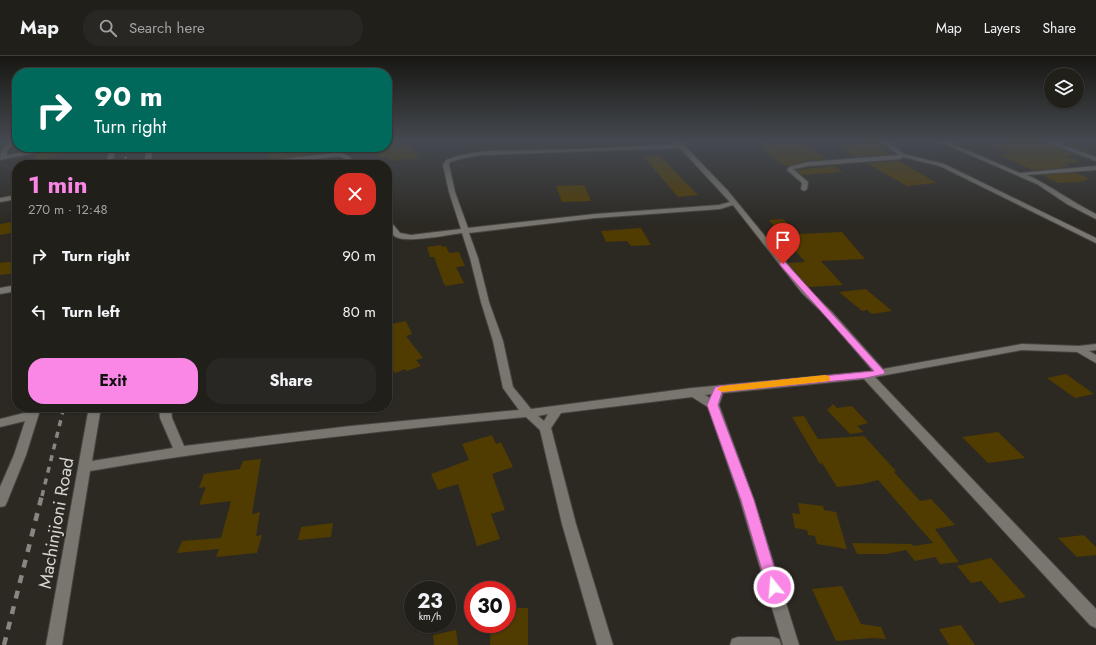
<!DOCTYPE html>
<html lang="en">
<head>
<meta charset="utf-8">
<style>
  body { margin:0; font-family:Jost,sans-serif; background:#292723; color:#f1f3f6; height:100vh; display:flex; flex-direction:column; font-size:15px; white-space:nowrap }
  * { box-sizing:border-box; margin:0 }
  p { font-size:13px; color:#a2a2a2 }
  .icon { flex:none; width:22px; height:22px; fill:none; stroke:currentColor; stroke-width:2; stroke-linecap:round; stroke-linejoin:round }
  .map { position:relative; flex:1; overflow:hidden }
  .sheet { position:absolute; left:12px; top:104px; width:380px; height:252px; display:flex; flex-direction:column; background:#211f1a; border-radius:16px; box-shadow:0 1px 3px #0004,0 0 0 1px #3e3d39 }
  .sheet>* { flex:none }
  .hud { position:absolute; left:12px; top:12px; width:380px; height:84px; border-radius:16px; box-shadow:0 1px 3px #0004,0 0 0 1px #3e3d39; background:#00695c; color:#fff; overflow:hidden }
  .tools { position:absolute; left:1044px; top:12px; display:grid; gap:8px }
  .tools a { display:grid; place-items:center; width:40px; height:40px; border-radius:50%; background:#211f1a; box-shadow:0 1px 3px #0004,0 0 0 1px #3e3d39; font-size:20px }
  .speed { position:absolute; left:404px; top:525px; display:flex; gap:8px; font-size:20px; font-weight:700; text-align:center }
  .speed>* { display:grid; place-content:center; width:52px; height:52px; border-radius:50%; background:#211f1a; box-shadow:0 1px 3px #0004,0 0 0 1px #3e3d39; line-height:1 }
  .speed small { font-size:10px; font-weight:400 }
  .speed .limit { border:6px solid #d22; background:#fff; color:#111 }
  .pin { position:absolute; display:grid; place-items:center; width:34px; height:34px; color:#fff; margin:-41px -17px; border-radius:50% 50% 50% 0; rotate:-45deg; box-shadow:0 0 4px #0007 }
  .pin .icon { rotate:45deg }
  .me { position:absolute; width:44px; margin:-22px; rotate:343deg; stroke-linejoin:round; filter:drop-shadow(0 0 3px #0008) }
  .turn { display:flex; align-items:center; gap:14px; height:84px; padding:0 16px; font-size:18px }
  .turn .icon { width:52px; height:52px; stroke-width:2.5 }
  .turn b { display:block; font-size:28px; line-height:34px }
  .round { display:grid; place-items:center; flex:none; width:42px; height:42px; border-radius:16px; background:#292723 }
  .overview { display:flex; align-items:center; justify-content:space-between; height:68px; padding:0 16px }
  h1 { font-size:24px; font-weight:700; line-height:30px; color:#fa87e6 }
  .button { display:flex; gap:8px; margin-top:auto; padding:8px 16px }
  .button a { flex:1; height:46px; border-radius:16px; background:#fa87e6; color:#111; font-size:16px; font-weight:700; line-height:46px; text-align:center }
  .button a+a { background:#292723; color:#f1f3f6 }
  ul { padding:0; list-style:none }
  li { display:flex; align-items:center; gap:12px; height:56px; padding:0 16px }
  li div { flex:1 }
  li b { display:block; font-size:15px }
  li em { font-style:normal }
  header { display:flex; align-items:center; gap:24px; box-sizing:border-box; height:56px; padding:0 20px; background:#211f1a; border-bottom:1px solid #3e3d39 }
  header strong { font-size:19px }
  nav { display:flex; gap:22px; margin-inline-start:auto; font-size:14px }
  .search { width:280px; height:36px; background:#292723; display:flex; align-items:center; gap:10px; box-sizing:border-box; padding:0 14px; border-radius:16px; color:#a2a2a2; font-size:15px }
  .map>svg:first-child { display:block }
  .building { fill:#503b00 }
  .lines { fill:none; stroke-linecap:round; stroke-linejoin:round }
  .minor-casing { stroke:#47453f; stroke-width:2 }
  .minor { fill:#79766f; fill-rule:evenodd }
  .rail-far2 { stroke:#898681; stroke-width:2; stroke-dasharray:3 3; stroke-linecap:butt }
  .rail-far1 { stroke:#898681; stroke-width:3.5; stroke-dasharray:6 6; stroke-linecap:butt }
  .rail { stroke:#898681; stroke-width:4.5; stroke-dasharray:8 8; stroke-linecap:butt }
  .route { fill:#fa87e6; stroke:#a25896 }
  .slow { fill:#f59e0b }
  .labels { text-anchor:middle; stroke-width:4; stroke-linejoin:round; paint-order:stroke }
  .near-street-label { font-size:18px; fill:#d7d5d1; stroke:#2c2923 }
</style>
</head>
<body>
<header>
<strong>Map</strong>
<div class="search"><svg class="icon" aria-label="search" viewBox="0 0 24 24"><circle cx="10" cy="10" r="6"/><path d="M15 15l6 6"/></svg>Search here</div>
<nav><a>Map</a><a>Layers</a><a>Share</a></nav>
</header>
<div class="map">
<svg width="1096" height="589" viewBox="0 0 1096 589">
  <rect width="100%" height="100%" fill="#2c2923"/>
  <path class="building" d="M388,86h14l10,6 7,10 -13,2 -1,-2 -13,3 -5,-4 -7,1 -13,-11h25z
    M880,86l6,5 -2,4 5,3 -34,3 -20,-11z
    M1046,86l29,13 -11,1 17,6 -15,1 3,2h-3l3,1 -8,1 2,1 -31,2 -33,-15 13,-1 -23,-10z
    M1059,86h6l30,10 -6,1z
    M802,87l24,16 -18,1 -20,6 -8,-3 -22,-18z
    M67,91h5v6l-23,4v4l-14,3 1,-10z
    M266,91h55l2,6 -53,6z
    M659,99l39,40 -20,2 -35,-41z
    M326,103l3,6h-39l-1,-2z
    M899,105l38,22 -30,3 -41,-23z
    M834,110l9,6 -41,3 -6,-5z
    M1076,117l15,6 -8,1 4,1 -28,2 -17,-8z
    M584,129l7,16 -29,1 -6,-16z
    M783,163l15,15 44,-2 23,27 -44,2 22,24 -35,2 -20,-24 17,-1 -36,-42z
    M17,165v11l-17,3v-11z
    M641,172l10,17 -20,1 -4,-5 -21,1 -5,-11z
    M441,189l1,2 4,-1 3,7 10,-1 6,14 -9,1 8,16 -18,3 -2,-2 -10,-27h-4l-3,-10z
    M17,205v12l-17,2v-12z
    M866,233l26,22 -20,3 -5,-4 -5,1 -23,-19z
    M406,265l6,13 -6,2 17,22 -7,2 5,6 -14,5 -2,-2 -10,4 -8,-12v-36z
    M1066,318l28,20 -19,4 -28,-20z
    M833,348l4,4 15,-2 16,17 -11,3 7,6 -14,2 -23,-24z
    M804,360l14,23 46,-3 32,35 -2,1 26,29 11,-2 24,26 -20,4 24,33 -19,2 -5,-7 -20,4 -9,-11 -20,4h-29l-5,-11 60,1 1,2 20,-3 -55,-63 -15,4 -26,3 -15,-24 -2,1 -28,-47z
    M998,376l27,26 -37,5 -26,-26z
    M492,379l4,9 5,-2 12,25 -21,7 13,36 -14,4 9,25 -23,7 -19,-62 -20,6 -7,-16 38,-14 -7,-16z
    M261,403l-9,55 8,-2 -4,24 6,-1 -5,18 -41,4 3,-8 -42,4 5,-12 39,-3 10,-37 -32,4 7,-18 -7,1 5,-14 36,-5 3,-8z
    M798,447l25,3 1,4 12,2 11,37 -30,-5 -2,-8 -7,-1 -1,-5 -12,-2 -3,-15 8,1z
    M333,467l-2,14 -33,3 3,-13z
    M1084,479l12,12v8l-19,2 -19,-19z
    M991,502l35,39 -26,6 -19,-22 -10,2 -14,-17z
    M842,530l19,38 20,3 5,12 -14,-1 -36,3 -24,-52z
    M507,552h21v37h-38l1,-21h16z
    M961,569l14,20h-26l-10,-16z
    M456,574l2,15h-24l-1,-10z"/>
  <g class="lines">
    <defs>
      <path id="minor" d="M8,86h6l-7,9v4l46,-8h13l-66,13 1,-9z
        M675,86h6l47,49 80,98 24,23 51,57 139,-25 57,2 17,-2v6l-7,1 7,4v8l-19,-11 -55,-2 -147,27 221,232v19l-6,-3 -226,-246 -141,14 -4,12 35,95 45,145h-16l-43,-145 -32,-93 -16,-10 -131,16 -10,15 25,96 37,121h-16l-35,-121 -22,-94 -14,-13c-146,14 -291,29 -436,54l-28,174h-16l43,-238h12l-9,54 81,-13 -13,-30 -1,-11h12l1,11 12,28 167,-20 168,-16 -16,-22 -10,-47 -12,-39 -11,-44 -8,-25c-14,2 -55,10 -66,4 -4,-2 -7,-7 -9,-10v-6h3l10,12 11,2 50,-6 -12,-37 -6,-27 3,-5c31,-12 64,-9 97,-10 45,-1 89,-4 134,-6zM680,92l50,54 -11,3 -124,9 -127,14 -13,-36 -6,-27 1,-3 10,-3 21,-4zM733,149l69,88 24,23 47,55 -181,17 -161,21 -18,-22 -10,-46 -14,-39 -11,-44 -9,-25 126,-15 125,-9zM712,338l-2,4 -5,-3zM548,358l-4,7 -6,-5z
        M881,86h7l16,12 40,10 152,74v5l-156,-77 -37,-9 -3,2 -92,7 -15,3 15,13 -1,7 -3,2 -3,-2 1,-6 -15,-13 2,-3 19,-5 90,-7v-1z
        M940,86h8l72,31 76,-7v4l-69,5c24,11 45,27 69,39v5l-29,-15 -30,-20z
        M1047,86h8l41,15v4z
        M111,91h6l-6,18h-6z
        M144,91h6l2,8 -3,10h-6l3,-10z
        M333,91h6l1,5 10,5 4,8h-6l-2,-6 -7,-3 -76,9h-18l3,-2 87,-10z
        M17,139v4l-17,3v-4z
        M17,229v6l-17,3v-6z
        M29,351h12l-15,48 -19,47 -2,4 -5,1v-20l14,-32 11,-34 -25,6v-8l28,-7z
        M738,581h35l6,2 2,6h-51l2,-6z"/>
    </defs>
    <use href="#minor" class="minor-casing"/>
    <use href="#minor" class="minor"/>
    <path class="rail-far2" d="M124,109l4,-18"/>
    <path class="rail-far1" d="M42,440l22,-89"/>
    <path class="rail" d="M4,589l38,-150"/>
  </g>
  <linearGradient id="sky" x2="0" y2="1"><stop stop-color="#181713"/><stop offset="0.51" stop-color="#454950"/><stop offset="1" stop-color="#454950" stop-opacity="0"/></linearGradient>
  <rect width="1096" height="168" fill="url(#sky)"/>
  <path class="route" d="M783,205l2,1 100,110 -1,2 -18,4 -144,14 -4,13 36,95 26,87 -2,4 -4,2 -5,-2 -2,-4 -26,-87 -34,-95 8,-18 4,-1 155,-15 -94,-106v-3z"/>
  <path class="slow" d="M825,319l4,1 1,3 -1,2 -107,11 -5,-3 5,-3z"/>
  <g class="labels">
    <g class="near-street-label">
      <text transform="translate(56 467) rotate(-80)" y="6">Machinjioni Road</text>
    </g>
  </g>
</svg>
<div class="tools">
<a><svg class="icon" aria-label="layers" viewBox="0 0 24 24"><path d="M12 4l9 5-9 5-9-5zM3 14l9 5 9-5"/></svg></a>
</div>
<div class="speed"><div>23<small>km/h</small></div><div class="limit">30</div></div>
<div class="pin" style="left:783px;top:208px;background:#d93025"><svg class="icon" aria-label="arrive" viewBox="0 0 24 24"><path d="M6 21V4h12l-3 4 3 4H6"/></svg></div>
<svg class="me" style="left:774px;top:531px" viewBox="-20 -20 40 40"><circle r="17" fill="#fa87e6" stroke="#fff" stroke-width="3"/><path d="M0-11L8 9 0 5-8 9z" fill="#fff"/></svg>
<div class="hud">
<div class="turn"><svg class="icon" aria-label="right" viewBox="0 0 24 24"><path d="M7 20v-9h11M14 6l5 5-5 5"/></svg><div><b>90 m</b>Turn right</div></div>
</div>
<section class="sheet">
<div class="overview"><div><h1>1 min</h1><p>270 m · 12:48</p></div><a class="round" style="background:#d93025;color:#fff"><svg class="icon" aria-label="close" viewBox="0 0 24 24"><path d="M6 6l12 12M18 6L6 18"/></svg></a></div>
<ul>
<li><svg class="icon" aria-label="right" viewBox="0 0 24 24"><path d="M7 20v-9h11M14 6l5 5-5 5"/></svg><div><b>Turn right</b></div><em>90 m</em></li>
<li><svg class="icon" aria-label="left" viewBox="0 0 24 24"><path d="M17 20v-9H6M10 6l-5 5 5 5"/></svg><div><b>Turn left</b></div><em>80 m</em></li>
</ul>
<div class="button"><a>Exit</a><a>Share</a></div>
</section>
</div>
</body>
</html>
